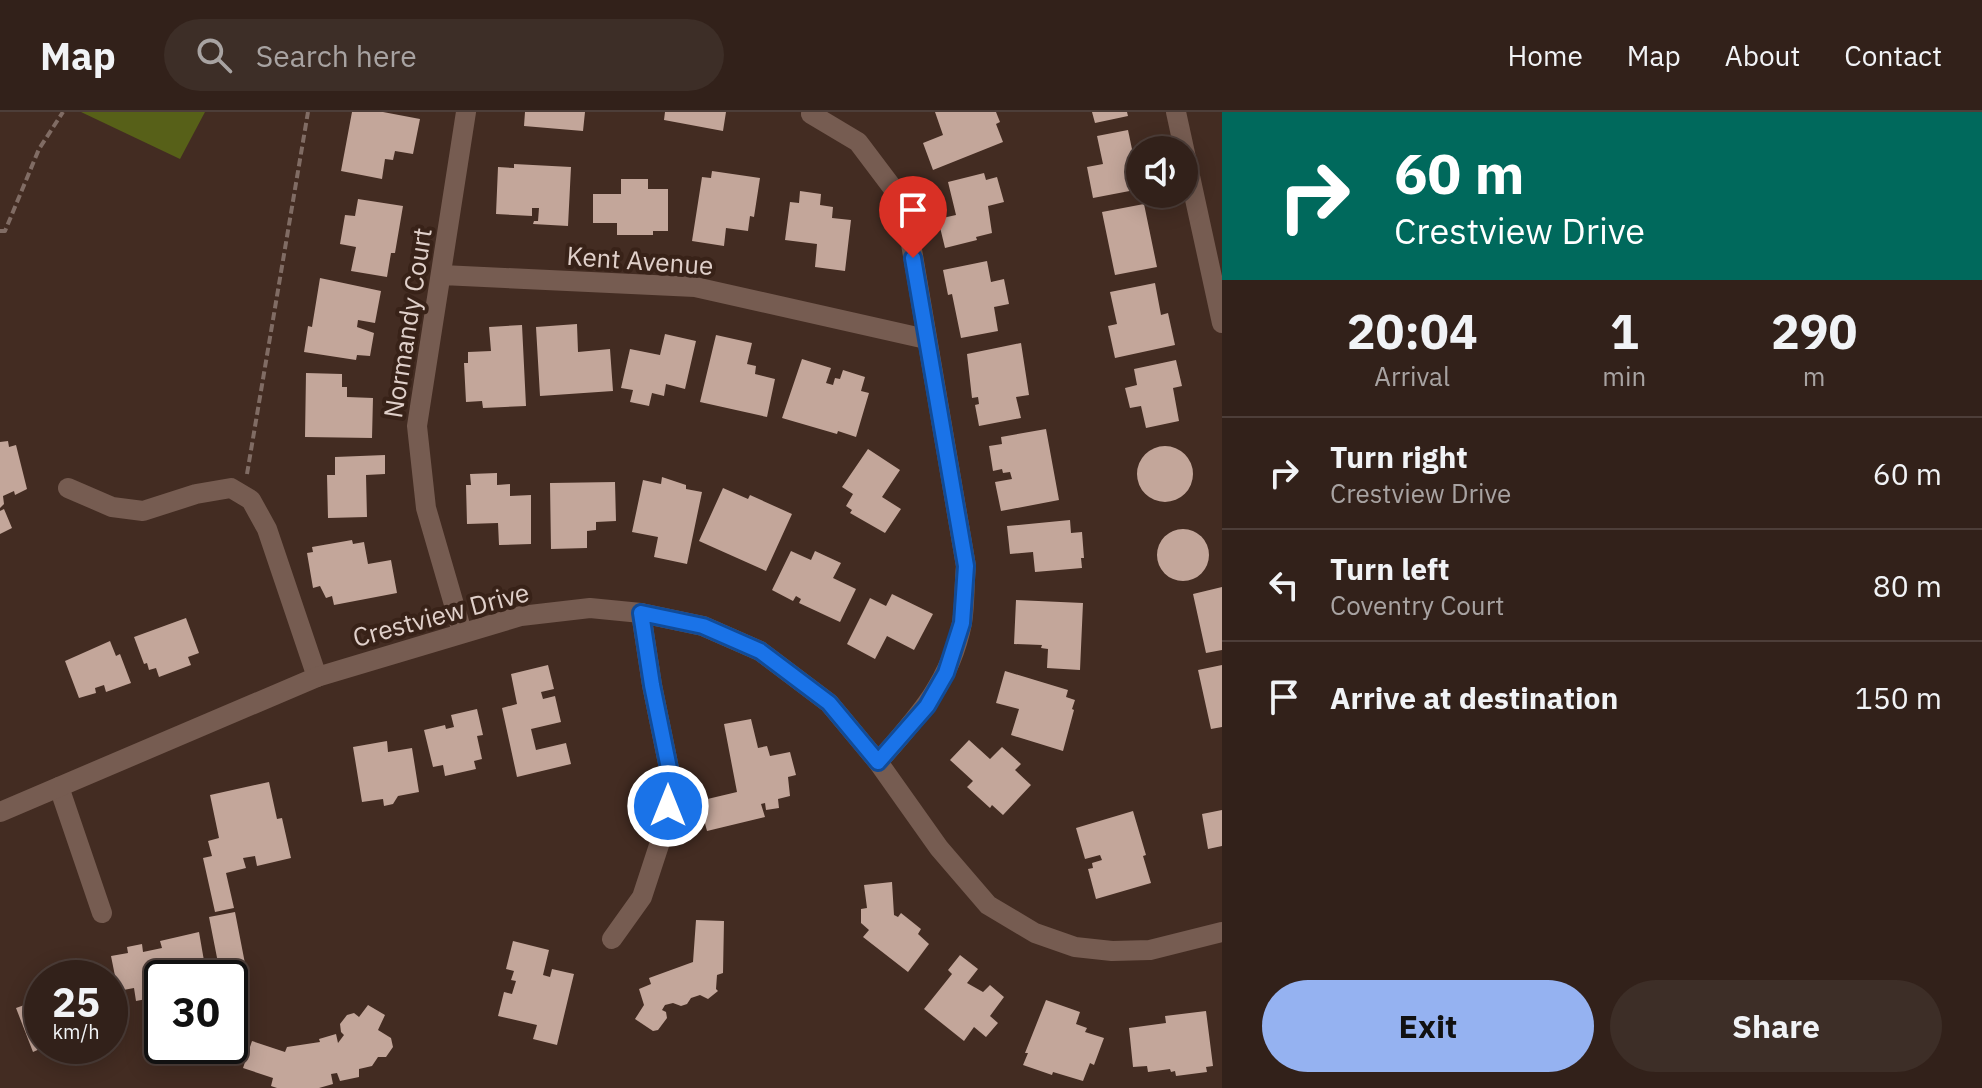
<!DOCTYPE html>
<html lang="en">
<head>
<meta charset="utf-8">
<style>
  body { margin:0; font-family:"IBM Plex Sans",sans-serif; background:#3d2e27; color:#f1f3f6; height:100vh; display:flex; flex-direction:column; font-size:30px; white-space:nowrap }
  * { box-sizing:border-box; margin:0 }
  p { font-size:26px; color:#a8a3a2 }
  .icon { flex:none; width:44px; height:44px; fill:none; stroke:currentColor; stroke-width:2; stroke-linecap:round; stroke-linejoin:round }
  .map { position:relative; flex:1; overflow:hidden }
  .sheet { display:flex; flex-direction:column; background:#32211a; width:760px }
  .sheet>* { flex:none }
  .top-card { background:#00695c; color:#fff; overflow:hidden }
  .buttons { position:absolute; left:1126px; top:24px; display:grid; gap:16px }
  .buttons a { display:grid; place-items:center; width:72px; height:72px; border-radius:50%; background:#32211a; box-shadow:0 4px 20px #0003,0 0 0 2px #4d3e39; font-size:40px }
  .speed { position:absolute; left:24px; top:848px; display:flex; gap:16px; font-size:40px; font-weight:700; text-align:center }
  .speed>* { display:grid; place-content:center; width:104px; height:104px; border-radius:50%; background:#32211a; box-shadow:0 4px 20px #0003,0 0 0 2px #4d3e39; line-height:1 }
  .speed small { font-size:20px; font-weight:400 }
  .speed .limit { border:4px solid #111; border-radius:12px; background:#fff; color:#111 }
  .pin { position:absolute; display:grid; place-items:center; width:68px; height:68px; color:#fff; margin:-82px -34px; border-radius:50% 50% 50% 0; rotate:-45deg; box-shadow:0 0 8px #0007 }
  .pin .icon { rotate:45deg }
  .me { position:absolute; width:88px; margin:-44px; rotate:0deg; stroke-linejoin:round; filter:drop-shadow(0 0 6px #0008) }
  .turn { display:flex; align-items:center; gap:28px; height:168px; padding:0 40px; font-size:36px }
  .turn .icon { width:104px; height:104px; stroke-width:2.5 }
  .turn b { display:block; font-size:56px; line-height:68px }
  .eta { display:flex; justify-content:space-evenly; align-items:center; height:136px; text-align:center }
  .eta b { font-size:48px; font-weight:700; line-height:56px }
  .cta { display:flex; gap:16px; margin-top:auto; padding:16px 40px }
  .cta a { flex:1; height:92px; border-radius:48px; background:#95b2f1; color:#111; font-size:32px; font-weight:700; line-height:92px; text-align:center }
  .cta a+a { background:#3d2e27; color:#f1f3f6 }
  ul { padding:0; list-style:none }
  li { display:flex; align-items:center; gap:24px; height:112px; padding:0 40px; border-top:2px solid #4d3e39 }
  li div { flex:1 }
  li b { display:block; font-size:30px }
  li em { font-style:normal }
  header { display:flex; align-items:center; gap:48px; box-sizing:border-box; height:112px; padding:0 40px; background:#32211a; border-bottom:2px solid #4d3e39 }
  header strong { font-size:38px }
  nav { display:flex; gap:44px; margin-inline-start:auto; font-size:28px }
  .search { width:560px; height:72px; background:#3d2e27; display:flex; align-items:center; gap:20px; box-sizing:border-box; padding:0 28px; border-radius:44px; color:#a8a3a2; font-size:30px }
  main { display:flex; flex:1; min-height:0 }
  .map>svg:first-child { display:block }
  .green { fill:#576018 }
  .building { fill:#c3a69a }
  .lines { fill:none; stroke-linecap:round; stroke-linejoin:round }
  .path { stroke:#806c64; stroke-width:4; stroke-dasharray:8 4; stroke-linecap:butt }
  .minor { stroke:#765c51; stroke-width:20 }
  .tertiary { stroke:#765c51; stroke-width:20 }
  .route-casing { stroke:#114b97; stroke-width:20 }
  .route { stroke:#1a73e8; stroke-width:14 }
  .labels { text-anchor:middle; stroke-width:8; stroke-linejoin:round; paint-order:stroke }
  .street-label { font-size:26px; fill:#e0d0ca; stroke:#382218 }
</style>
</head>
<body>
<header>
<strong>Map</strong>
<div class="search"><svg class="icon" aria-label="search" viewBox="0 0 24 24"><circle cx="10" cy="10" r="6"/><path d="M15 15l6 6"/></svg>Search here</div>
<nav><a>Home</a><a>Map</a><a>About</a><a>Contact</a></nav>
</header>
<main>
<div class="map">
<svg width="1222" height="976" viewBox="0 0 1222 976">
  <rect width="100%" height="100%" fill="#432c22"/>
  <path class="green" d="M81,0h124l-25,47z"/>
  <path class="building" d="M352,0h31l37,7 -7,35 -18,-3 -2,9 -8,-1 -3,20 -41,-8z
    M525,0h60l-2,19 -59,-5z
    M665,0h61l-3,19 -59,-11z
    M935,0h61l4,10 -4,2 7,18 -70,28 -10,-27 20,-8z
    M1092,0h35l1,4 -33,7z
    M1128,18l5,24h-3l1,7 7,-1 2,29 -47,9 -6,-31 16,-3 -6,-28z
    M514,52l57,3 -3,59 -35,-2 1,-3h4l1,-13h-7v8l-36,-2 2,-47 16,1z
    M712,59l48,7 -6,39 -4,-1 -2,15 -22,-3 -2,18 -32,-5 10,-64 9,1z
    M984,61l2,7 11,-3 7,25 -16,4 4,27 -16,4 1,3 -32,8 -7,-29 18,-4 -8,-33z
    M621,67h27v10h20v42h-15v4h-36v-12h-24v-29h28z
    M800,79l21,3 -1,11 13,2 -1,11 19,2 -6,51 -30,-4 2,-23 -32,-4 5,-38 9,1z
    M358,87l45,7 -8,47h-4l-4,24 -36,-6 5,-24 -16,-3 5,-29 10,1z
    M1144,92l13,63 -42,8 -13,-63z
    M987,149l4,21 13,-3 5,25 -15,3 4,24 -37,7 -9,-44 -4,1 -5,-25z
    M320,166l61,13 -6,32 -17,-3 -1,7 17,6 -4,23 -13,-1 -1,5 -52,-8 4,-26 4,1z
    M1155,171l6,32 7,-2 7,32 -60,13 -7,-32 9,-2 -7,-32z
    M577,212l1,28 32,-3 3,42 -73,5 -4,-69z
    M522,213l4,81 -43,2 -1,-7 -16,1 -2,-39h4v-11l23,-1 -2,-24z
    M665,222l31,7 -11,48 -19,-5 -2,12 -12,-3 -3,13 -19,-4 3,-12 -12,-2 9,-39 30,6z
    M716,223l36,8 -5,21 9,2 -1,8 20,5 -8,38 -67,-15z
    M1021,231l8,52 -13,2 5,21 -42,8 -4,-21 4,-1 -1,-7 -6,1 -5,-44z
    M802,247l29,9 -5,15 7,2 2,-7 5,1 3,-9 22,7 -4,14 8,2 -13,44 -18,-6 -1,3 -55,-16z
    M1176,248l6,26 -9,2 6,33 -33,7 -5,-22 -11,2 -5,-20 12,-3 -3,-16z
    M306,261l36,1v13h5v10l26,1 -1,40 -67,-1z
    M1046,317l13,71 -58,11 -6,-29 17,-3 -2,-7 -7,1 -1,-4 -9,2 -4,-25 13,-2 -1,-7z
    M8,329l1,6 7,-2 11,44 -12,6 -1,-4 -11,5 1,8 -4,4v-66z
    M1137 362a28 28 0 1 1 56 0a28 28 0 1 1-56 0Z
    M868,337l32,21 -18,27 19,12 -16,24 -35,-20 2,-3 -6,-4 7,-12 -11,-7z
    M385,343v19l-19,1 1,42 -39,1 -1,-43h8v-18z
    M497,361v12l13,-1v12l21,-1v49l-32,1 -1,-22 -31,1 -1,-39h5l-1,-11z
    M662,365l24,8v4l16,3 -15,72 -33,-7 4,-20 -26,-5 11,-52 18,4z
    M615,370l1,39 -20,1v8l-9,1v17l-36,1 -1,-66z
    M723,376l25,11 2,-4 42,19 -26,57 -67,-30z
    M4,397l8,19 -12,6v-23z
    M1070,408l1,13 11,-1 2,26h-3l1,10 -47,4 -2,-20 -23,2 -3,-28z
    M1157 443a26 26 0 1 1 52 0a26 26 0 1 1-52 0Z
    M352,428l1,4 11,-2 4,22 23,-4 6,33 -63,12 -2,-9 -6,2 -6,-12 -7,2 -6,-35 6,-1 -1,-5z
    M791,439l20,9 4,-9 26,12 -8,15 23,11 -16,33 -41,-19 2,-4 -5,-3 -3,5 -21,-11z
    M1222,475v63l-16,3 -13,-59z
    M892,482l41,20 -19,36 -27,-14 -12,23 -28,-15 23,-46 16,8z
    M1016,488l67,3 -3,67 -33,-2 1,-19 -7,-1 1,-3 -28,-1z
    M186,506l13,35 -11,4 3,8 -32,12 -3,-9 -7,2 -2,-7 -3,1 -10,-27z
    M110,529l6,15 4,-2 11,29 -25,9 -2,-7 -9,3 1,5 -17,5 -14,-37z
    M548,553l6,24 -13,3 2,7 12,-3 6,26 -30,7 5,21 30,-7 5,21 -54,13 -15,-69 15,-4 -6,-30z
    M1222,553v62l-11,2 -13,-59z
    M1005,559l63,19 -2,7 9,3 -3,9 2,1 -11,41 -52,-16 8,-26 -23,-6z
    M477,597l6,26 -6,1 5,23 -8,2 2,8 -31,7 -2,-11 -10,2 -9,-37 21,-5 1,4 8,-2 -3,-12z
    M751,607l7,29 9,-2 3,10 20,-4 6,23 -8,2 2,19 -12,3 1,9 -13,2 -1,-7 -4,1 4,13 -58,14 -8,-30 38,-9 -13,-68z
    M969,628l21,19 12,-12 19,17 -6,6 16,15 -28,30 -11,-10 -2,3 -23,-21 6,-6 -23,-21z
    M387,629l1,11 24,-4 7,44 -21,4 -5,8 -9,2 -1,-7 -21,3 -9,-55z
    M269,670l8,37 5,-1 9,40 -34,8 -2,-10 -12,2 3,10 -20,5 8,35 -19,4 -12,-54 9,-2 -4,-15 11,-3 -9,-43z
    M1222,698v36l-14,3 -6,-35z
    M1133,699l13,44 -3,1 8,27 -55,16 -8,-30 5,-1 -1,-5 10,-3 -2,-5 -15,4 -9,-31z
    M892,770l2,33 4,2 3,-4 20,16 -3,5 11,10 -21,28 -45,-35 6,-7 -8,-7v-14l6,-1 -3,-23z
    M235,800l14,72 -19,3v-9h-9l-12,-61z
    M696,808l28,1 -1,52 -6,2 -1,14 2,2 -10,8 -8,-4 -9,3 -4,6 -6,2 -8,-3 -8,2 -3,5 4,2 1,6 -9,12 -5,1 -18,-12 9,-14 -5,-16 12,-5 -2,-6 44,-16z
    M199,820l8,46h-45v18l-26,5 -2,-13 -16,3 -7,-35 17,-3 -1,-6 15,-3 1,8 19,-4 -2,-7z
    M513,829l36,9 -6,25 7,2 2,-8 22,5 -17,71 -24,-6 4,-14 -39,-9 6,-24 8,2 4,-13 -5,-1 3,-9 -8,-2z
    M960,843l18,14 -11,14 16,9 7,-7 14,12 -14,19 8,7 -12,14 -12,-10 -10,14 -40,-32 28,-35 -4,-4z
    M41,881l1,55 -9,4 -17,-44 14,-5 -2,-5z
    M1046,888l34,12 -4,12 11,4 -2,4 19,6 -10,27 -4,-2 -7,18 -30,-9 -1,3 -29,-10 5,-12h-3z
    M368,893l17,10 -7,15 13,8 2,9 -7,10h-8l-6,9 -13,3v8l-19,4 -3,-8 -6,1 2,10 -14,4h-42l-6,-2 2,-8 -30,-10 9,-27 33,11 2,-5 33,-5 -1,-3 17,-5 2,9 6,-8 -3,-3 -1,-8 7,-9 7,-2 5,4z
    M1206,899l7,55 -7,1 1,5 -31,4 -1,-5 -4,1 -1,-3 -22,3 -1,-6 -14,1 -4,-39 37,-5 -1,-7z"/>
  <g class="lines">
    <path class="path" d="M0,119h5l34,-82 24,-37
      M247,362l61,-362"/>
    <path class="minor" d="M1176,0l46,211
      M811,2l47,28 46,61 62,363c-2,19 -1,39 -4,57 -12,60 -45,95 -84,139
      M442,163l253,12 231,52
      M68,376l44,19 31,4 53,-17 35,-6 20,12 16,29 50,148
      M462,520l-36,-124 -9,-82 49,-314
      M59,675l43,126
      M612,827l30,-42 22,-67 8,-47 -20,-98 -11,-72"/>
    <path class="tertiary" d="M0,700l317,-135 204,-61 69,-8 51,5 62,13 57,25 69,52 49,59 61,86 49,57 47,28 40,14 37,4 38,-1 72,-18"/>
  </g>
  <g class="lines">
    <defs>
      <path id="route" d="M668,694l4,-23 -20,-98 -11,-72 62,13 57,25 69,52 49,59 49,-56 19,-33 16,-50 4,-57 -53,-308"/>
    </defs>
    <use href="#route" class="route-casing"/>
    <use href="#route" class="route"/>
  </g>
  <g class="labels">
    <g class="street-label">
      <text transform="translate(640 149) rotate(4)" y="9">Kent Avenue</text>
      <text transform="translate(408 211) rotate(-81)" y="9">Normandy Court</text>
      <text transform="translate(441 503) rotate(-15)" y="9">Crestview Drive</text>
    </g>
  </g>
</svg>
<div class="buttons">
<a><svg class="icon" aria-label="sound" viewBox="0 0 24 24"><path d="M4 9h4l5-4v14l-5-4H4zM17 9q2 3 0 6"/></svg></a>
</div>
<div class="speed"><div>25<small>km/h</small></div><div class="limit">30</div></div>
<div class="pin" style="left:913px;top:146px;background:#d93025"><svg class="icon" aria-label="arrive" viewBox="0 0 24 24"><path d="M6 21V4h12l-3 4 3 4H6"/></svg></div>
<svg class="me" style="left:668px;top:694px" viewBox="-20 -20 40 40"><circle r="17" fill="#1a73e8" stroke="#fff" stroke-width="3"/><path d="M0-11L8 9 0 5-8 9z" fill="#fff"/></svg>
</div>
<section class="sheet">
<div class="top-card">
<div class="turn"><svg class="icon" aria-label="right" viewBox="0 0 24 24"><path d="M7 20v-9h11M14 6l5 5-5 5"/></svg><div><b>60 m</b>Crestview Drive</div></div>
</div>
<div class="eta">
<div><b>20:04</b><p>Arrival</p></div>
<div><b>1</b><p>min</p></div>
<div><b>290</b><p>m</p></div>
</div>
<ul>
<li><svg class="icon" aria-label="right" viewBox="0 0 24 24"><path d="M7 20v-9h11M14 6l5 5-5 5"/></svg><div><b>Turn right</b><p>Crestview Drive</p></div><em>60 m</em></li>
<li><svg class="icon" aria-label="left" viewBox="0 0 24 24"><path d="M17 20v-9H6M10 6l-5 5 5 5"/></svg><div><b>Turn left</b><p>Coventry Court</p></div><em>80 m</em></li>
<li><svg class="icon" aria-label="arrive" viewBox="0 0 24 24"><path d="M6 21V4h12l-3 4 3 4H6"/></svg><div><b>Arrive at destination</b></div><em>150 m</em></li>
</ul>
<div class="cta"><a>Exit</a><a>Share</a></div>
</section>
</main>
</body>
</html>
